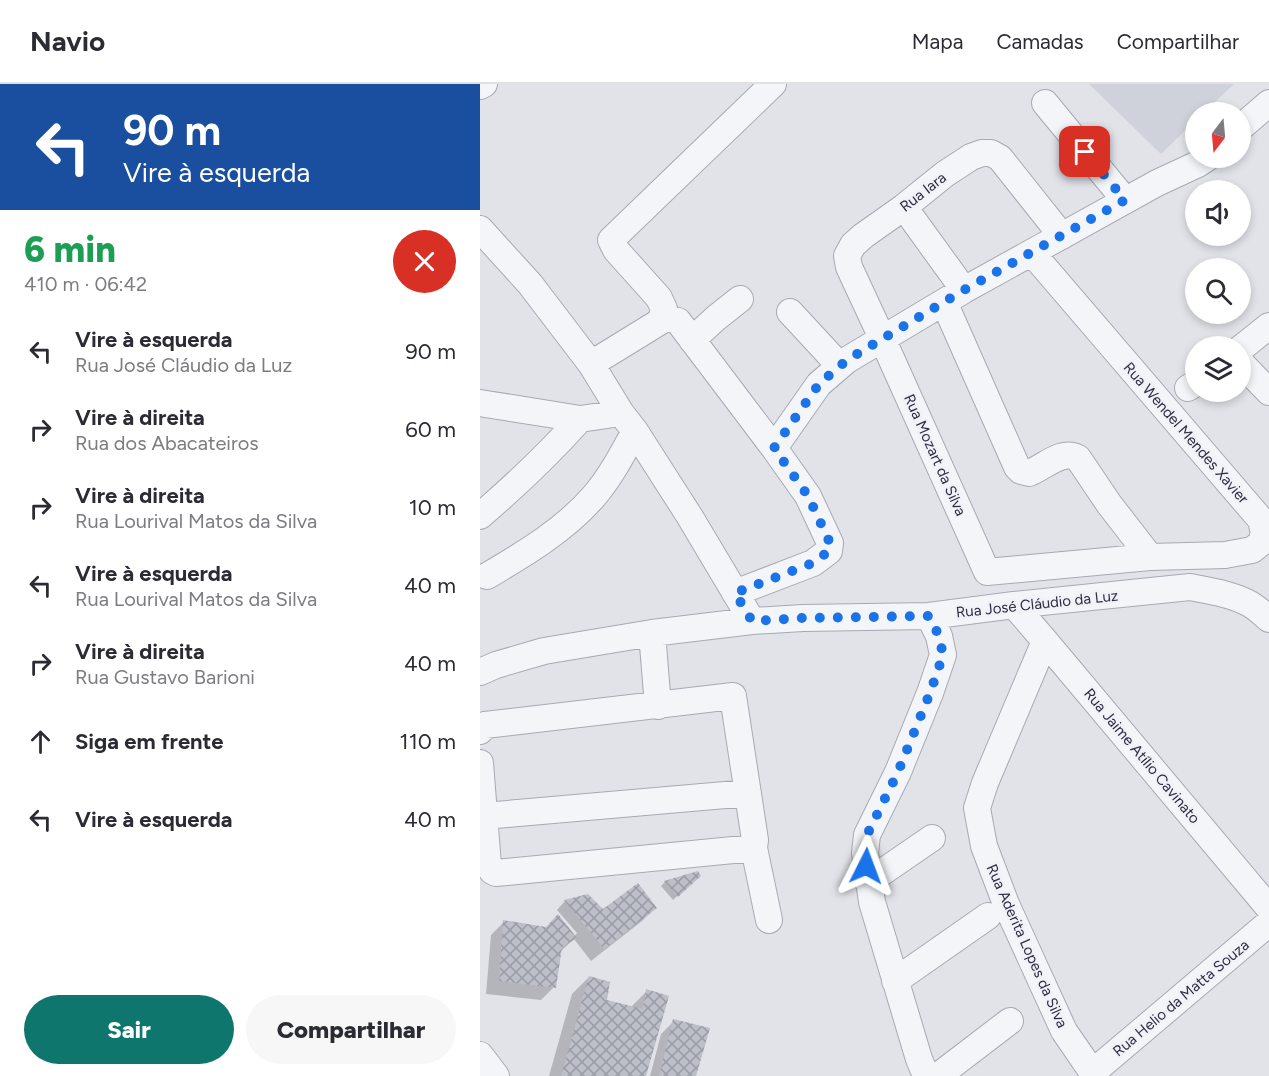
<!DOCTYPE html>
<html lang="pt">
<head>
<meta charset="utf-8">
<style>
  body { margin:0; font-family:Figtree,sans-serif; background:#f7f7f7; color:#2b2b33; height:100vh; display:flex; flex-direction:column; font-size:22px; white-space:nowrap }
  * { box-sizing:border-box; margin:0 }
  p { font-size:20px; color:#7c7c81 }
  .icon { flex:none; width:33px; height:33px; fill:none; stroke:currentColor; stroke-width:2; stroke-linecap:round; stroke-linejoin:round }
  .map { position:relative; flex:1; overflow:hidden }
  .sheet { display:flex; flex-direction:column; background:#fff; width:480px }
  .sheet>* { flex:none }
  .hud { background:#1a4fa0; color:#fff; overflow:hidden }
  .needle { width:39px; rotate:196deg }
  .fabs { position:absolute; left:705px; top:18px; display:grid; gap:12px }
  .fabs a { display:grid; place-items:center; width:66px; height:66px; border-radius:50%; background:#fff; box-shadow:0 3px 9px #0003; font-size:30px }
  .pin { position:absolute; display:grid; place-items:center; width:51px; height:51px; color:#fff; margin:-26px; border-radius:12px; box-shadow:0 3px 9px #0006 }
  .me { position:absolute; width:66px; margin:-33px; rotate:3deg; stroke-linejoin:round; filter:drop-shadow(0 0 4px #0008) }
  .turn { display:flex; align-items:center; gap:21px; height:126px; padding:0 24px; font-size:27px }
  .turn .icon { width:78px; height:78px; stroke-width:2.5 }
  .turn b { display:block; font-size:42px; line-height:51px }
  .round { display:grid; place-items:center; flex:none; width:63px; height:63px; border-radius:32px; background:#f7f7f7 }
  .summary { display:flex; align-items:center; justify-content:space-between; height:102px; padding:0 24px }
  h1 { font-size:36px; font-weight:800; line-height:45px; color:#1e9e55 }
  .primary-button { display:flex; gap:12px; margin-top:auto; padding:12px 24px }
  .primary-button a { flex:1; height:69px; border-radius:36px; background:#0f766e; color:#fff; font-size:24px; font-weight:800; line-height:69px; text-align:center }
  .primary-button a+a { background:#f7f7f7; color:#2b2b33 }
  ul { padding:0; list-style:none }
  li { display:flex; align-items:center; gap:18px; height:78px; padding:0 24px }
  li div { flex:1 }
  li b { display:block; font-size:22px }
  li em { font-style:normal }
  header { display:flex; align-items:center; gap:36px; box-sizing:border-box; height:84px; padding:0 30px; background:#fff; border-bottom:2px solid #e1e1e2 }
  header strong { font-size:28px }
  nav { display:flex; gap:33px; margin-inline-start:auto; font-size:21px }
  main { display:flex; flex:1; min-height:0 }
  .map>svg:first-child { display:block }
  .built { fill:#d0d2db }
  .shadow { fill:#0003 }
  .building { fill:url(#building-cross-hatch) }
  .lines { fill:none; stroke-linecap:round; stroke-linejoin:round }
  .minor-casing { stroke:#a7a9b3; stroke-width:28 }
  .minor { stroke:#f4f5f8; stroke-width:26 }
  .route { stroke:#1a73e8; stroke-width:10; stroke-dasharray:0 18 }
  .labels { text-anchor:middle; stroke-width:5; stroke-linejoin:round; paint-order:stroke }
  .street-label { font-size:15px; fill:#2b2e40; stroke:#f1f2f7 }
</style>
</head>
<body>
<header>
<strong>Navio</strong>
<nav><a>Mapa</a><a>Camadas</a><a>Compartilhar</a></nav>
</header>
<main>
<section class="sheet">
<div class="hud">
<div class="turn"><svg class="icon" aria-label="left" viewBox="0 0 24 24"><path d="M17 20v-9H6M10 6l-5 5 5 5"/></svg><div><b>90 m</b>Vire à esquerda</div></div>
</div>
<div class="summary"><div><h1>6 min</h1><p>410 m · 06:42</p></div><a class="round" style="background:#d93025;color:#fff"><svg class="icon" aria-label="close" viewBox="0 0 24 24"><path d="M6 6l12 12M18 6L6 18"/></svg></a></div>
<ul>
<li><svg class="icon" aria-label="left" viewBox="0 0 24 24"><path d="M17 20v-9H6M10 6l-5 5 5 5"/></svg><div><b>Vire à esquerda</b><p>Rua José Cláudio da Luz</p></div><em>90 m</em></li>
<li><svg class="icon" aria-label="right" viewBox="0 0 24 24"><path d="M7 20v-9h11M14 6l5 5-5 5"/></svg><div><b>Vire à direita</b><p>Rua dos Abacateiros</p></div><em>60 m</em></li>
<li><svg class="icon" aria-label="right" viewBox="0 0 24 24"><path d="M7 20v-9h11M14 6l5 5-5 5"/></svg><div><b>Vire à direita</b><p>Rua Lourival Matos da Silva</p></div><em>10 m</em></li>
<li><svg class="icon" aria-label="left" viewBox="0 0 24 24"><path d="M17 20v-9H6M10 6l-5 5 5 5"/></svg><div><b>Vire à esquerda</b><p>Rua Lourival Matos da Silva</p></div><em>40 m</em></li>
<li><svg class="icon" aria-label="right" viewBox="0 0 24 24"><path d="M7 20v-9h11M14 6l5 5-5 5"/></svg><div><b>Vire à direita</b><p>Rua Gustavo Barioni</p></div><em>40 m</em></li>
<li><svg class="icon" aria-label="ahead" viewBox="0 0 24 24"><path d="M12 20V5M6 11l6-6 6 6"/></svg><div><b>Siga em frente</b></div><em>110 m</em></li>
<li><svg class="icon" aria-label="left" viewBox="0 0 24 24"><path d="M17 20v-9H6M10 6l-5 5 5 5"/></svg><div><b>Vire à esquerda</b></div><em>40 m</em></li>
</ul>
<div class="primary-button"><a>Sair</a><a>Compartilhar</a></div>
</section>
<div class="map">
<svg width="789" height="992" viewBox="0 0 789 992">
  <defs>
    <pattern id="building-cross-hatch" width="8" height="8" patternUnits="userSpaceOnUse" patternTransform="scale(1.5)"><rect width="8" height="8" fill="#bcbec8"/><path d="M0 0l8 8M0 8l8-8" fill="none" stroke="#999ba4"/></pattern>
  </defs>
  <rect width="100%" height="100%" fill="#e2e3e9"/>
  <path class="built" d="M609,0h145l-30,28h-8l-1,9 -34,33z"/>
  <path class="shadow" d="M218,789l1,3 -26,24 -12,-14 4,-4z
    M85,817l36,8 54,-1 -13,13 -51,40 -17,-22 -15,14 -5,34 -13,13 -55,-6 5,-59 13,-13 41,6 29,9 3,-4 -20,-23z
    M109,893l16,24 25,7 17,-17 -3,85h-95l23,-82z
    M194,937l21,55h-45l11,-42z"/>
  <path class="building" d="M218,787l3,5 -23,21 -14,-16z
    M158,799l19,25 -53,41 -40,-49 24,-6 15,15z
    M78,830l19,24 -15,9 -6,41 -57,-7 4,-61 43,7z
    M109,892l21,6 -3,18 36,9 3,-20 23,7 -23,80h-85z
    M193,935l37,9 -14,48h-37z"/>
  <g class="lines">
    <defs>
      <path id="minor" d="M0,2l4,-2
        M565,19l80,97
        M760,44l29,-25
        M424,123l60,83
        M0,145l50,55 61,80 30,49 14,18 55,86 62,104
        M552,169l229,267 3,13 -3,10 -9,7 -27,5 -75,2 -163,15 -105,-234 -33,-71 -2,-11 6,-11 10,-9 41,-29 41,-33 26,-17 11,-4h9l9,5 62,78
        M464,218l73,165 4,4 8,2c16,-6 32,-24 49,-15l31,46 41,53
        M310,228l50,54
        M198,237l96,127 34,48 22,47 -1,8 -16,12 -78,30
        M212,256l24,-22 24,-19
        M760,265l29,-23
        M760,278l29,30
        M111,280l70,-43 3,-12 -5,-11 -43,-48 -5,-10 162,-156
        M708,304l8,-5
        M0,319l100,16 41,-6
        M294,364l45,-64 28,-24 117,-70 193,-107 41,-19 9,-6
        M0,432c36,-31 68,-61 100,-97
        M7,492c39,-23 79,-47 108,-81 16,-19 28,-42 40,-64
        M534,521l31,36 224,267
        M172,549l6,73
        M565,557l-60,142 -8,25 7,38 22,58 58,127 31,45
        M0,588l16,-7 48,-14 108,-18 100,-12 51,-3 126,-2 85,-11 176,-18c20,4 42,7 60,17 7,4 13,10 19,15
        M0,647l5,-6 248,-29 22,144 -1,8 15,72
        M0,679l8,102 4,6 4,2 258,-25
        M4,732l264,-23
        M388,798l64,-44
        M415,897l93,-65
        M0,971l16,21
        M612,989l177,-150
        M446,992l-7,-17 -47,-157 -7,-49 2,-18 31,-63 32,-79 13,-38 -4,-19 -10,-20
        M458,992l72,-55"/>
    </defs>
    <use href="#minor" class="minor-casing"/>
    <use href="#minor" class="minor"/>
  </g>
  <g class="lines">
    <path class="route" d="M386,782l-2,-12 3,-19 31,-63 32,-79 13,-38 -4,-19 -10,-20 -126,2 -51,3 -17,-28 78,-30 16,-12 1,-8 -22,-47 -34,-48 45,-64 28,-24 117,-70 161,-90 -40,-48"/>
  </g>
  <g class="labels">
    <g class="street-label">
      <text transform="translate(443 108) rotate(-38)" y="5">Rua Iara</text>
      <text transform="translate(706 349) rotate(49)" y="5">Rua Wendel Mendes Xavier</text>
      <text transform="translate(455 371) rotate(66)" y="5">Rua Mozart da Silva</text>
      <text transform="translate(557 520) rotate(-6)" y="5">Rua José Cláudio da Luz</text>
      <text transform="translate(662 672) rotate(50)" y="5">Rua Jaime Atílio Cavinato</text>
      <text transform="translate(547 862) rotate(66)" y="5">Rua Aderita Lopes da Silva</text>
      <text transform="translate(701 914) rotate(-40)" y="5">Rua Helio da Matta Souza</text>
    </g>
  </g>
</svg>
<div class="fabs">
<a><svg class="needle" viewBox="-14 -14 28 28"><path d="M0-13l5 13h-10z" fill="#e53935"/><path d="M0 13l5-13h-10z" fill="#7c7c81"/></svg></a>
<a><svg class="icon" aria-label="sound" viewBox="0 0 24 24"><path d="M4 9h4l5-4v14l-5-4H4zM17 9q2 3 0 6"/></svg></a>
<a><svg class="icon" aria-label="search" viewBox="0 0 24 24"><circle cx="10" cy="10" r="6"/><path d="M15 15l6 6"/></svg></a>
<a><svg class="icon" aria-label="layers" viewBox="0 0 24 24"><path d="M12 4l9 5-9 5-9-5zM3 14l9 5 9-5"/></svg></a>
</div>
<div class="pin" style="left:605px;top:68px;background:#d93025"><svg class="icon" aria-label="arrive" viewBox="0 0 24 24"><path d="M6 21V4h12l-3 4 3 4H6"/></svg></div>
<svg class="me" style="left:386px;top:782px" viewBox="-20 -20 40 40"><path d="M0-17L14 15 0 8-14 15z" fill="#1a73e8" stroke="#fff" stroke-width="4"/></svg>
</div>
</main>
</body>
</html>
